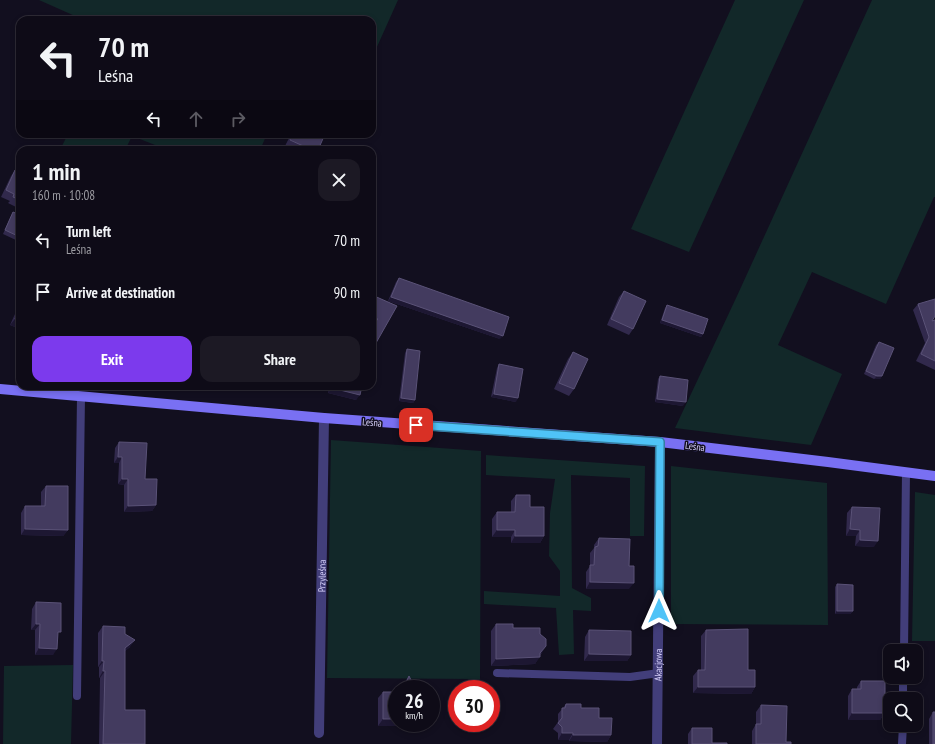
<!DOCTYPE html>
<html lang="en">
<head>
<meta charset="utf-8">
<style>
  body { margin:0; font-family:"PT Sans Narrow",sans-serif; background:#1c1924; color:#f1f3f6; height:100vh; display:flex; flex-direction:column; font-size:15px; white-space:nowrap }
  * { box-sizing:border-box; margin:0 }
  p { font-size:13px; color:#9b9ba1 }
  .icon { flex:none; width:22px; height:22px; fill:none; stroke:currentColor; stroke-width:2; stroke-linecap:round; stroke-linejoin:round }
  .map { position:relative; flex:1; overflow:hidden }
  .side { position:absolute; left:16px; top:146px; width:360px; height:244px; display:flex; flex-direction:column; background:#0e0b17; border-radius:12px; box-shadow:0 2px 6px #0003,0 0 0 1px #2e2b36 }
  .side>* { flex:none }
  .hud { position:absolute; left:16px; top:16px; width:360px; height:122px; border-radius:12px; box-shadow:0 2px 6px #0003,0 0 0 1px #2e2b36; background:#0e0b17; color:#f1f3f6; overflow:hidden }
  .tools { position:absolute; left:883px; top:644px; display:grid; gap:8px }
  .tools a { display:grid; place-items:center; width:40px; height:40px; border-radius:8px; background:#0e0b17; box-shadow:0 2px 6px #0003,0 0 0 1px #2e2b36; font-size:20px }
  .speed { position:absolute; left:388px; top:680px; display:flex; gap:8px; font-size:20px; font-weight:700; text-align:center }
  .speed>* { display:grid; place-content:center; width:52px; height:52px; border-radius:50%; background:#0e0b17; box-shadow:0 2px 6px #0003,0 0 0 1px #2e2b36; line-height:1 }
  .speed small { font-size:10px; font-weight:400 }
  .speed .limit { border:6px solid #d22; background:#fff; color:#111 }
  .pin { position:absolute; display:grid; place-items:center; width:34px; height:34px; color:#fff; margin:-17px; border-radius:8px; box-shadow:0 2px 6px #0006 }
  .me { position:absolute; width:44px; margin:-22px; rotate:0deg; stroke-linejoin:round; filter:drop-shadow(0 0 3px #0008) }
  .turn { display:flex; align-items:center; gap:14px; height:84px; padding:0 16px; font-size:18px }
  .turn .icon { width:52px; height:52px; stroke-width:2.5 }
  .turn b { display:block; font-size:28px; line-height:34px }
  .lanes { display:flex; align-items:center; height:38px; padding:0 16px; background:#0003; justify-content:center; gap:20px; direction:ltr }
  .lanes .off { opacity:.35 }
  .round { display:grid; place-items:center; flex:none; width:42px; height:42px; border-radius:12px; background:#1c1924 }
  .summary { display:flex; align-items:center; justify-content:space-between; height:68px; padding:0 16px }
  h1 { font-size:24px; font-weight:800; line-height:30px }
  .primary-button { display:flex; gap:8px; margin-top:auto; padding:8px 16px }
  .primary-button a { flex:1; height:46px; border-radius:12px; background:#7c3aed; color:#fff; font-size:16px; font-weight:800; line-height:46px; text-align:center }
  .primary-button a+a { background:#1c1924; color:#f1f3f6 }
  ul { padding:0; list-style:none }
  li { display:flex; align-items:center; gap:12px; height:52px; padding:0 16px }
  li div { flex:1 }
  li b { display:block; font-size:15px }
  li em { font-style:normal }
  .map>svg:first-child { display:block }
  .green { fill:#122829 }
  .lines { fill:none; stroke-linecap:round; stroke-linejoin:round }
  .lane { stroke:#423e7a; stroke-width:8 }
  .street { stroke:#423e7a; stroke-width:10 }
  .secondary { stroke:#7970f3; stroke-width:10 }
  .wall { fill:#31294c }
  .shaded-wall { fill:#1d1732 }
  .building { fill:#433b5f; stroke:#5a5277 }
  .route-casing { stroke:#337fa1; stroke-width:10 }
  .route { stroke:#4fc3f7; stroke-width:7 }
  .labels { text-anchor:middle; stroke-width:3; stroke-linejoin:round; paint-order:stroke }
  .street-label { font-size:10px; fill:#d7d1fb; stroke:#120f1f }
</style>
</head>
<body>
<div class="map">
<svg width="935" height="744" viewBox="0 0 935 744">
  <rect width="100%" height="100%" fill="#120f1f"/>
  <path class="green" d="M39,0h359l-26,58v-38h-288z
    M735,0h69l-115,252 -58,-23z
    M872,0h63v197h-1l-48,107 -74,-32 -34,73 64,29 -31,71 -136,-17 62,-132z
    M68,134h199l-7,16h-92l-36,-14 -7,14h-65z
    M331,440l150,11 -1,228 -153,-1z
    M486,455l159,11 -1,70h-14v-58l-59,-3 1,113 19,10v13l-18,-1 1,44 -15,1 -3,-47 -72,-4v-13l76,5v-25l-11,-15 1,-43 5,-34 -69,-4z
    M671,466l156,17 1,142 -157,-1z
    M915,492l20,3v146h-23z
    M73,665l-2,79h-68l1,-78z"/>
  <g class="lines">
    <path class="lane" d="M904,651l2,-179
      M497,673l133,4 29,-4
      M77,696l4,-300
      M903,699v-22
      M902,744l1,-19"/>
    <g class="street">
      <path id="s1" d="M319,733l5,-315"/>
      <path id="s2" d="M657,744l3,-302"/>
    </g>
    <path class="secondary" d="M0,389l324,29 336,24 168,20 107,14"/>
  </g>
  <path class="wall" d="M291,134h34l-7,16h-25l-8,-4z
    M15,170l5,2v37l-12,-6 2,-2 -9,-4 10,-21z
    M13,212l7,3v23l-2,3 -15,-7 8,-18z
    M399,278l101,61 -112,-38 8,-19z
    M624,291l9,38 -4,6 -22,-10 12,-28z
    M372,295l25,11 -23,18 -2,-1z
    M20,303v26l-10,-4z
    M918,304l14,17 3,-1v50l-19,-9 9,-18 -12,-33z
    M667,305l36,29 -2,3 -41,-14 5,-15z
    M879,342l3,34 -2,3h-6l-10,-5 12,-29z
    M407,349l8,51 -2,3 -14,-2 6,-48z
    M573,352l1,37 -5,7 -15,-7 14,-30z
    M499,364l17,38 -25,-5 6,-29z
    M660,376l23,30 -28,-4 3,-23z
    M330,386h32l-6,14 -28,-7z
    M119,442l26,37 11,26 -4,6 -28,1v-27l-6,-1 1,-21h-5l1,-15z
    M46,486l22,44 -5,6 -42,-1v-22l4,-7h16v-14z
    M516,495l14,12 14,29 -4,7h-29v-6h-19v-18l5,-7h14v-11z
    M852,507l22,40 -19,-1 1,-10h-10l1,-23z
    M599,538l30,51h-43v-17l4,-6v-13l4,-5v-3z
    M837,584l16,27 -3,3h-15v-27z
    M36,602l22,35 -5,18h-18v-25h-4l1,-21z
    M496,624l44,10 2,19 -2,2 -5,9 -44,2v-35z
    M103,626l22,8 5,13 -5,4v59l20,34h-46l1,-66h-1v-11h-1v-34z
    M589,630l42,25 -4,6h-43l1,-24z
    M706,630l42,40 7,17 -4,7 -58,-1v-17l5,-6h3v-34z
    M409,676l6,12 2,1h-16l4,-7z
    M861,681l24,32 -5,7h-32v-24l4,-7h5v-2z
    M383,692l34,34h-39v-28z
    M566,704l15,4 18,10 12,17 -4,7 -38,-1v-1h-11v-7l-5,-4 5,-7v-8z
    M761,705l25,37 5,2h-39v-13l4,-7v-12z
    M933,712l2,32h-6v-25z
    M692,728l20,15 15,1h-39v-10z"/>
  <path class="shaded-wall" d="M391,297l112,39 -3,3 -112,-38z
    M15,319l5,2v8l-10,-4z
    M662,320l41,14 -2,3 -41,-14z
    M877,376h5l-2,3h-6z
    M332,388l28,7 -4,5 -28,-7z
    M494,394l24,4 -2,4 -25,-5z
    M401,398l14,2 -2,3 -14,-2z
    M657,399l29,3 -3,4 -28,-4z
    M118,457h4l-3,6h-5z
    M122,479h6l-4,6 -6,-1z
    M156,505l-4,6 -28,1 4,-6z
    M25,529l43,1 -5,6 -42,-1z
    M850,529l10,1 -4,6h-10z
    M497,530h18l-4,7h-19z
    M515,536h29l-4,7h-29z
    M860,540l18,1 -4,6 -19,-1z
    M590,582l44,1 -5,6h-43z
    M837,611h16l-3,3h-15z
    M36,624h4l-5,6h-4z
    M135,640l-5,7 -10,8 5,-7z
    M546,646l-4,7 -5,5 3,-1 -5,7 -44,2 5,-7 44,-6z
    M39,648l18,1 -4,6h-18z
    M589,654l42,1 -4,6h-43z
    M102,661h2l-5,6h-1z
    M103,671h2l-5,7h-1z
    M698,687h57l-4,7 -58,-1z
    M852,713h33l-5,7h-32z
    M383,719h14v4h22l-2,3h-39z
    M562,733h11l-4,7h-11z
    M573,735h38l-4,7 -38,-1z"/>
  <path class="building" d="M292,134h33l-7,16h-6l-22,-10z
    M15,170l5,2v28l-7,-3 1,-3 -8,-4z
    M13,212l7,3v22l-15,-7z
    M399,278l110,39 -6,19 -112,-39z
    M624,291l22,10 -13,28 -22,-10z
    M372,295l25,11 -25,44v-24l6,-7 -6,-2z
    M935,299v17l-3,5 3,-1v41l-14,-7 8,-17 -11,-33z
    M667,305l41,14 -5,15 -41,-14z
    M20,306v15l-5,-2z
    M879,342l15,6 -12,28h-5l-11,-5z
    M407,349l13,2 -5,49 -14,-2z
    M573,352l15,7 -14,30 -15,-6z
    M499,364l24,5 -5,29 -24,-4z
    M660,376l28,4 -2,22 -29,-3z
    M332,386h30l-2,9 -28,-7z
    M119,442l28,1 -2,36h12l-1,26 -28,1v-27h-6v-22h-4z
    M46,486h22v44l-43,-1v-23h20z
    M516,495h14v12h14v29h-29v-6h-18v-18h18z
    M852,507l28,1 -2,33 -18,-1v-10l-10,-1z
    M599,538l31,1 -1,27h5v17l-44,-1v-17h4l1,-18 3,-1z
    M837,584l16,1v26h-16z
    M36,602l25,1v29h-3l-1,17 -18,-1 1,-24h-4z
    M496,624h17v4h27v6l6,5v7l-6,7v4l-44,2z
    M103,626l22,1v7l10,6 -10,8v62h20v34h-42l2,-73h-2l1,-10h-2z
    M748,629v41h7v17h-57v-17h7l1,-40z
    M589,630l42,1v24l-42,-1z
    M409,676l6,12h2v1h-14z
    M861,681h24v32h-33v-24h9z
    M383,692h14v27h-14z
    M566,704h15v4h18v10h13l-1,17h-38v-2h-11v-6l-4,-4 4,-5v-10h3z
    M761,705l26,1 -1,36h5v2h-35v-20h5z
    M933,712h2v32h-2z
    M692,728h20v15h15v1h-35z"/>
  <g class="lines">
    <defs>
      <path id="route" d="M416,425l244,17 -1,169"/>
    </defs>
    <use href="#route" class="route-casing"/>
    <use href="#route" class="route"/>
  </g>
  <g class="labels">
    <g class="street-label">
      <text transform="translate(372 422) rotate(4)" y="4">Leśna</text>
      <text transform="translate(695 446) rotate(7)" y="4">Leśna</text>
      <text dy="4" stroke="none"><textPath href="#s1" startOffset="157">Przyleśna</textPath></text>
      <text dy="4" stroke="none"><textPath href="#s2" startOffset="79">Akacjowa</textPath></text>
    </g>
  </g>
</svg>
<div class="tools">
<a><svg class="icon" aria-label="sound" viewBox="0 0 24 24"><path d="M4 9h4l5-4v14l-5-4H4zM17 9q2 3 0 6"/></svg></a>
<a><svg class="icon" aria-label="search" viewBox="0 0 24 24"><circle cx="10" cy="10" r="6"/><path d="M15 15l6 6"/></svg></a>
</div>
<div class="speed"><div>26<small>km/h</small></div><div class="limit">30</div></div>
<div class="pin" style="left:416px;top:425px;background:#d93025"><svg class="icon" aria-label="arrive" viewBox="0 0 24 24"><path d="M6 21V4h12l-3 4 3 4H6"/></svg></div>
<svg class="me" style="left:659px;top:611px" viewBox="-20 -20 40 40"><path d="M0-17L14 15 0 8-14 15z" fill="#4fc3f7" stroke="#fff" stroke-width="4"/></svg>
<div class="hud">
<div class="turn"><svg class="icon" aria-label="left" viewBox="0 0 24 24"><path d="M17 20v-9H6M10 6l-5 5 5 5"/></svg><div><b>70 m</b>Leśna</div></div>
<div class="lanes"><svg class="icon" aria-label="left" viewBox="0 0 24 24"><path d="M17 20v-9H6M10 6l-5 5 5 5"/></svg><svg class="icon off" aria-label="ahead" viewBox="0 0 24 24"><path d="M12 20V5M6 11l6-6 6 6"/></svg><svg class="icon off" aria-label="right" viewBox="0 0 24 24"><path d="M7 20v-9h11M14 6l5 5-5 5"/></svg></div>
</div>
<section class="side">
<div class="summary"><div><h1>1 min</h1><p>160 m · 10:08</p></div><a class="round"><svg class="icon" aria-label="close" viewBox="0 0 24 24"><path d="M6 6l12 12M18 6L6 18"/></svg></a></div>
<ul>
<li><svg class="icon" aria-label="left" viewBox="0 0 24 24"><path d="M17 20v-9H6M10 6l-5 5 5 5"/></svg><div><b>Turn left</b><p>Leśna</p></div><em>70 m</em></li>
<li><svg class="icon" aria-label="arrive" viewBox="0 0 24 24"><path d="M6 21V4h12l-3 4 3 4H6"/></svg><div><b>Arrive at destination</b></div><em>90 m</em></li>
</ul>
<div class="primary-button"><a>Exit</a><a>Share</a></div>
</section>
</div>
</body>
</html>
